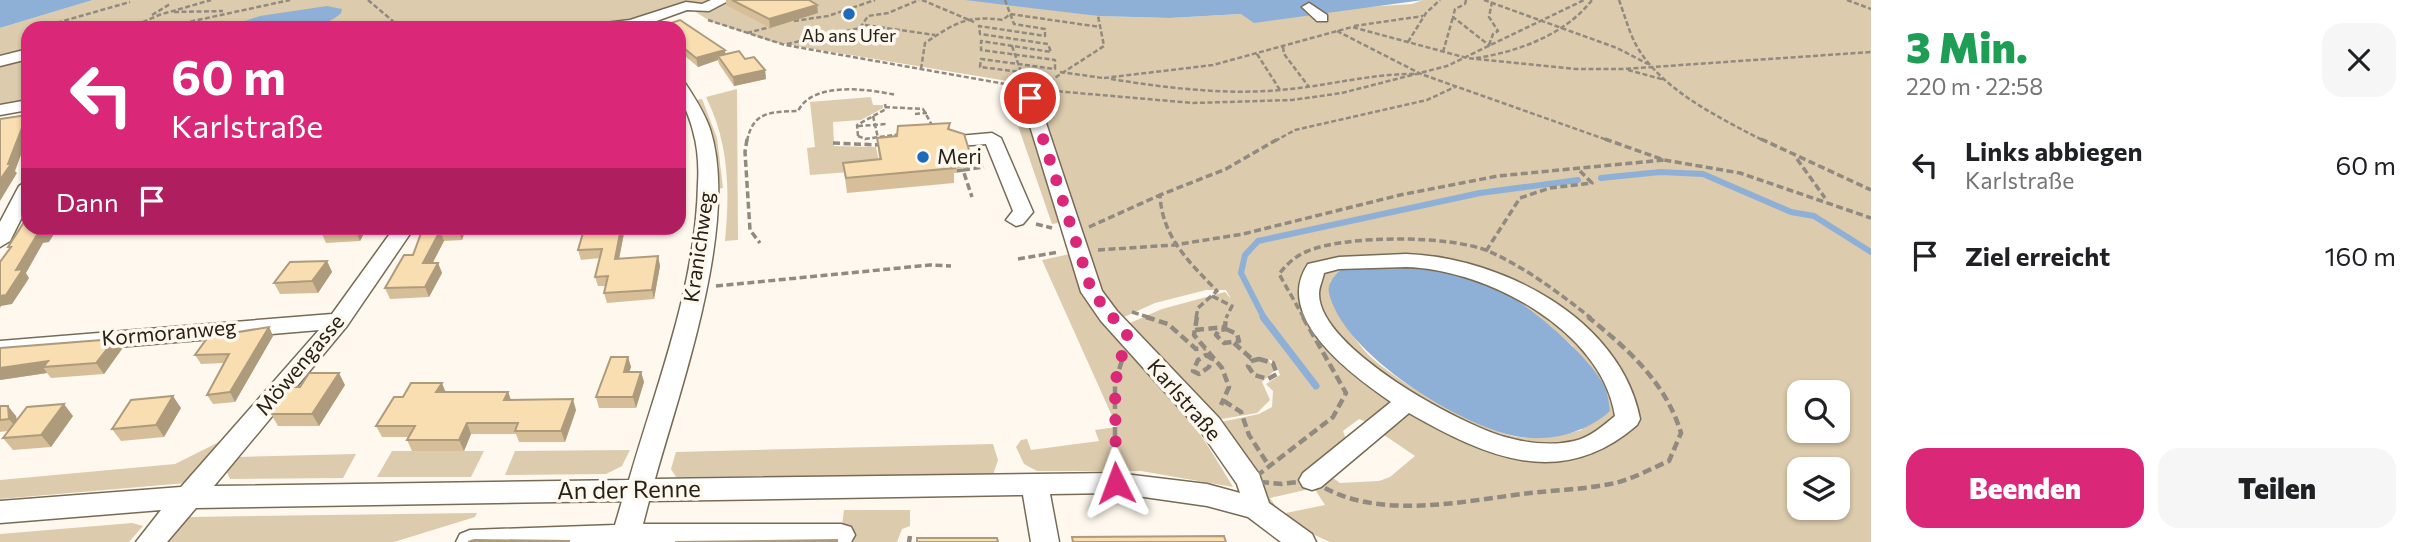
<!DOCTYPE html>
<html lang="de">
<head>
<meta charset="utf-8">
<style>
  body { margin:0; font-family:Commissioner,sans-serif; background:#f6f6f6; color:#202124; height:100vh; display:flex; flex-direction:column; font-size:26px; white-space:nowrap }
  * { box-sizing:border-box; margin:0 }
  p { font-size:23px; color:#757577 }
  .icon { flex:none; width:38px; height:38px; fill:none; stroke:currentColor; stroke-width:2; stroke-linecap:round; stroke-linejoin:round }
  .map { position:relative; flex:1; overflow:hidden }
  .details { display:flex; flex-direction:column; background:#fff; width:560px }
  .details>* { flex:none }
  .guide { position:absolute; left:21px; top:21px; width:665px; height:214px; border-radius:21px; box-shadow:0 2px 5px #0004; background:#db2777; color:#fff; overflow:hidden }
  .tools { position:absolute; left:1787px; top:380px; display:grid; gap:14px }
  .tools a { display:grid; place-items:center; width:63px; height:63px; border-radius:14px; background:#fff; box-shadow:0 2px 5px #0004; font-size:35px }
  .pin { position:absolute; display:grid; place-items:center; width:60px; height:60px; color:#fff; margin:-30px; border:4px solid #fff; border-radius:50%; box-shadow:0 2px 7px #0007 }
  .me { position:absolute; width:77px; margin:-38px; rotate:357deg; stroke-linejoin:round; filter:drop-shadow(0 0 5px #0008) }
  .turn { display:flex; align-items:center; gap:24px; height:147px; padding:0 35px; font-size:32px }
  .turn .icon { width:91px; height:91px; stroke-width:2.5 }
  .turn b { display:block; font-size:49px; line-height:60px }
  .then { display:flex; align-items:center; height:66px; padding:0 35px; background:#0003; gap:14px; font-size:26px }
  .round { display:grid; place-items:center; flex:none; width:74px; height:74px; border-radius:21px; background:#f6f6f6 }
  .head { display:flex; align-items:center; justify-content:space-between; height:119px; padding:0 35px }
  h1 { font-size:42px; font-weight:800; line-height:52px; color:#1e9e55 }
  .action { display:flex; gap:14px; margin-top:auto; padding:14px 35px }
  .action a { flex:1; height:80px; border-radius:21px; background:#db2777; color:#fff; font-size:28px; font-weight:800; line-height:80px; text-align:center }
  .action a+a { background:#f6f6f6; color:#202124 }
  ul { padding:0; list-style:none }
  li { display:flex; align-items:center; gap:21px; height:91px; padding:0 35px }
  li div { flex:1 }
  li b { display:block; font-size:26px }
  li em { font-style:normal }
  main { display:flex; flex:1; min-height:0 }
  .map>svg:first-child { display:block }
  .green { fill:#dccbad; fill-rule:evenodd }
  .water { fill:#8fb0d6 }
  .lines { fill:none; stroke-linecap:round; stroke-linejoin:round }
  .stream-far1 { stroke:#8fb0d6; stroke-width:6 }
  .stream { stroke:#8fb0d6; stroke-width:7 }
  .minor-casing { stroke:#786b55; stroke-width:3 }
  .path-far2 { stroke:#908a81; stroke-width:2.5; stroke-dasharray:5 2.5; stroke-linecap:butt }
  .path-far1 { stroke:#908a81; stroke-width:3.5; stroke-dasharray:7 3.5; stroke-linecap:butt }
  .path { stroke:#908a81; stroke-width:4.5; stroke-dasharray:9 4.5; stroke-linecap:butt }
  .minor { fill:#fff; fill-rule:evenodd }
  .wall { fill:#d6bf98 }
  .shaded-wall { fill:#ae9b7c }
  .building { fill:#f9deb1; stroke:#ae9b7c; stroke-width:2 }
  .route { stroke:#db2777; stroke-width:12; stroke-dasharray:0 21.6 }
  .poi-dot { fill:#1d6bba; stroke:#fef8ee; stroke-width:2.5 }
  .labels { text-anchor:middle; stroke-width:7; stroke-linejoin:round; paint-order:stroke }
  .far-poi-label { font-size:18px; fill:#272118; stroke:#fef8ee }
  .poi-label { font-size:21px; fill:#272118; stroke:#fef8ee; text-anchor:start }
  .street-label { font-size:21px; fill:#272118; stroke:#fef8ee }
  .near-street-label { font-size:24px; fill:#272118; stroke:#fef8ee }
</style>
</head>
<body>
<main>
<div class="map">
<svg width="1871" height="542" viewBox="0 0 1871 542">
  <rect width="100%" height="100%" fill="#fef8ee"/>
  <path class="green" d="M93,0h884l122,16 71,2 181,-10 61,-4 11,-4h448v542h-541l-73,-33 -7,-28 -141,-165 -34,-82 -55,-151 -248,-41 -62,-21 -24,-15 -54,18 -35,4h-569v21l-28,7v-28zM1364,267c33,1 70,-2 103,6 33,8 79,51 106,73l9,84c-21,5 -41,10 -63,7 -38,-5 -131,-59 -156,-88 -17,-20 -26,-43 -33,-67l10,-12zM1206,290h20l5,9 -6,-7 -63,17 -32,14 -6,-6 31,-14zM1268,359l7,3 5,13 -14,9 7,7 -1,16 -13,7 -38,8 -24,-27 25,24 35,-6 13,-13 -8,-18 13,-12zM1799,392h39v38h-39zM1390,404l18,12 -24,19 31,21 -25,21 -11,4 -39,2 -23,-17 30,-23 -4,-12 16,-12 8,3zM1799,469h39v39h-39zM1314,488l11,17 -44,9 -11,-16z
    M28,59v46l-28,5v-45z
    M1011,87l7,1 4,9 41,125 -11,2 -45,-130z
    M737,89l1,151 -13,1c5,-51 4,-98 -19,-144z
    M871,97l2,8h10v3l-22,12 -28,2 1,24 42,1 3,15 -16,9 -53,4 -3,-27 8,-1 -5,-45z
    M702,99l15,39 6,50 -5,1 -5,-47 -16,-42z
    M1070,254c19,70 61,96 105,148 23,26 40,55 58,85l-92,-16h-104l-13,-7 -8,-17 5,-7 6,-1 4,11 68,-9 -4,-11 22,-3 -75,-167z
    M223,440l-37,43 -186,16v-19l175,-16z
    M993,444l5,16 -5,15 -317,2 -5,-8 5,-17z
    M630,450l-8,16 -16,8 -101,1 10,-24z
    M392,451h92l-13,26h-94z
    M356,454l-13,24 -113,1 -4,-9 12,-13z
    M844,510h66v16l-8,3 -5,13h-48l-8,-9z
    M477,513l-2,4 -81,25h-229l25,-25z
    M132,523l11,3 -14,16h-129v-8z"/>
  <path class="water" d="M0,0h93l-93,28z
    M965,0h458l-169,23 -13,-9 -71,4 -72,-2z
    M327,6l15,3 -1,4c-22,23 -86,15 -117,15l36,-12z
    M1364,267c33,1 70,-2 103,6 36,9 126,82 139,117 2,6 3,14 4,21 -24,22 -62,32 -95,25 -56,-11 -172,-82 -186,-143 -2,-10 5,-16 11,-23z"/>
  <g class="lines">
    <path class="stream-far1" d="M1601,178l59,-6 43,2 88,38 23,4 57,36
      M1264,318l-23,-45 4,-18 13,-14 222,-48 98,-13"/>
    <path class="stream" d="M1263,317l53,69"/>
    <defs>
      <path id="minor" d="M711,0h19l-21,11 -22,-1 -50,18h-47l7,-4 33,-4 56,-18 16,2z
        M1309,3l18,12v6h-10l-15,-14z
        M28,49v10l-28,7v-10z
        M679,81l6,2c10,15 19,29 25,46 30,93 -29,257 -55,350l461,-6 91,11 33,9 -3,-9 -36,-52 -100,-111 -20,-29 -63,-205 8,-5 8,5 68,204 15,20 102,107 40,56 10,29 43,31 4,8h-35l-33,-25 -41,-11 -91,-13 -66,1 9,48h-28l-8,-47 -374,6 -6,23h198l10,3 4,8 -4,7h-395l4,-8 10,-4 145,-5 7,-24 -426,7 -29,34h-31l25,-32 -161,13v-22l181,-14 138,-157 -319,27v-16l332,-27 62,-86h20l-67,98 -133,160 415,-6c28,-97 67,-194 69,-296 1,-17 0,-36 -5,-53 -4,-18 -14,-31 -14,-50z
        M28,100v10l-28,5v-10z
        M992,133l9,5 32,74 -10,12 -7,2 -10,-6 7,-9 -27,-67 -28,2 -9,-5 9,-5z
        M28,180v25l-18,36 -10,6v-25l19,-36z
        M1406,254c95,3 215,65 234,165l-3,6c-76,66 -151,32 -228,-12l-88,74 -9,3 -9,-3 -4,-7 4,-7 88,-71c-38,-26 -119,-85 -83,-138l31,-7zM1406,267c80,2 196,63 209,149 -12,10 -26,22 -41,25 -22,5 -48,2 -69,-4 -46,-13 -186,-89 -186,-143 0,-7 4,-15 5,-21l15,-4z"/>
    </defs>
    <use href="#minor" class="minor-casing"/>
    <path class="path-far2" d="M368,0l33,28
      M922,0l52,22
      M1005,0l9,24 31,5v7l-66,-10 1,8 68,10 3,8 -70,-11v9l74,10v9l-74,-10 -1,8 41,5
      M1466,0l-1,4 -10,5 -2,8 37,29
      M1484,0l133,48 31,16
      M1619,0c6,16 11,36 20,50 26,42 83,69 125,91
      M1847,0l24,9
      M174,12l49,-1
      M152,15l18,-11
      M708,20l77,25 226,40
      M794,21l34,-5 47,-16
      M865,25l70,10
      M1354,26l69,-10
      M52,28l4,-5 74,-21
      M129,28l30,-13 52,-15
      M161,28l129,-28
      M1337,31l84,43 189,67
      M747,33l23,-6
      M1408,42l18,-29 14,-13
      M787,44l73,-16 8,-12 20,-3 31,-13
      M1489,45l4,-11 5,-3 -9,-14 3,-15
      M1012,46l9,26
      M1283,47l1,7 25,33
      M1443,52l10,-35
      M1257,54l23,36
      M1476,58c42,-6 90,-24 116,-58
      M921,69l4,-26c30,-20 41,-28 78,-23l7,-6 90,13
      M1628,70l37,10
      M1060,72l43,6
      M1104,78l109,-13 139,-38 115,31 108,11h48l248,-17
      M1111,79c56,9 113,16 170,11 47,-4 91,-17 138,-16
      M1043,90l150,13 99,-3 50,-7 105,-27 137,-66
      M1054,91l-1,-12 51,-33 -6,-30
      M885,107l38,2 10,18
      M915,114l12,-1
      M873,116l5,22
      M858,126l29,-2
      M858,136l7,3 36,-5
      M858,136l-1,-11 29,-16 -1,-5
      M747,141c6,-30 24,-29 51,-30 15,-30 70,-22 98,-16
      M1275,141l20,-11 132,-30 28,-13"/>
    <path class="path-far1" d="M747,139l-2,13 5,78 10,13
      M1605,139l59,21 76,13 131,45
      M1761,139l110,51
      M833,143l47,2
      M1797,159l28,39
      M963,170l21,-3
      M956,171l7,-1 9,27
      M1036,224l16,4
      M1089,227l71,-32
      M1098,250l76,-5 69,-11 157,-39 98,-19 166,-16
      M1486,251l34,-53 30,-10 42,-5 -13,-13
      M1018,259l41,-7
      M716,286l214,-21 21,1
      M1212,296l20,10 -6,12
      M1132,312l19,6
      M1196,318l2,-10 19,-17c-28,-29 -55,-54 -57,-96l66,-26 52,-30
      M1304,318l-25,-44c8,-10 16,-18 29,-23 37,-16 142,-16 180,0 37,16 71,42 103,67"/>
    <path class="path" d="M1146,317l22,7 28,25 10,-1
      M1197,317l-3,18 28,33 7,19 -8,18
      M1303,317l43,76 -13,24 -83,64 32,3 30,-4c60,43 150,21 218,13 28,-3 58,-4 85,-10 18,-4 37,-15 54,-22l12,-28c-15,-50 -53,-84 -93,-116
      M1226,329l11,5 2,7 -15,2 -8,-8 3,-5z
      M1195,330l30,-3 1,-10
      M1234,343l19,17
      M1206,355l6,4 -3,8 -10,7 -6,-3 5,-11z
      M1259,359l14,4 4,11 -9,5 -14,-4 -6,-9 3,-5z
      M1224,401l17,11 8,23 20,31
      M1115,463v-80l8,-26
      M909,542l1,-6"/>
    <use href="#minor" class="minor"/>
  </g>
  <path class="wall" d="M726,0h83l8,5 1,8 -48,15 -44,-23z
    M680,20l45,30v4l14,-3 6,8 9,-2 11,13 1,9 -32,7 -15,-22 -1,-4 -20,7 -19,-16v-23h-20v-1z
    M950,123v6l20,24v15l-13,1v4h-3v10l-107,10 -4,-30 36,-4 -2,-21 20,-2z
    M367,228l-7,13 -34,2 -4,-9z
    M423,228h43l-4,12 -18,1 -12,22h6l4,10 -13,24 -39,2 -5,-11 28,-33z
    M625,228l-6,31 39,-3 2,10 -6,33 -47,4 -3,-10 2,-7h-8l-3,-9 5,-19 -19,2 -3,-10 11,-19z
    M327,261l5,11 -14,21 -38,1 -6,-11z
    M269,327l4,9 -38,66 -22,2 -6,-9 17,-32 -23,1 -6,-9z
    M115,339l7,10 -18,25 -53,4 -4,-5 -47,7z
    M628,357l3,10 -2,5h12l3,10 -8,26h-37l-3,-11z
    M345,385l-26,41h-41l-7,-12z
    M446,392h62l3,8 65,10 -11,32h-46l-3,-8h-45l-7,17h-52l-5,-11 2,-3h-27l-6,-11 27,-29z
    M0,406l16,10 1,4 56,-4 -22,31 -38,3 -10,-12 5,-7 -8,1z
    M181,408l-17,29 -43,4 -9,-12z"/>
  <path class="shaded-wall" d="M817,5l1,8 -48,15 -1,-9z
    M725,50l1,8 -8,-2v4l-20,7 -2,-9z
    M765,70l1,9 -32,7 -1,-9z
    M27,115l1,2v19l-13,35 2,2 -17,28v-21l8,-16z
    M47,228h29l-20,3 -7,11 -6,1 -17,30 3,5 -3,5 -14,21 -11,2 -1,2v-12l37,-61z
    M358,228h9l-7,13 -4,-9z
    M459,228h7l-4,12 -4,-11z
    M621,228h4l-8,41 -2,-10z
    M440,231l4,10 -17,33 -4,-11z
    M658,256l2,10 -6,33 -2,-9z
    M327,261l5,11 -14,21 -6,-12z
    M438,263l4,10 -13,24 -4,-10z
    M269,327l4,9 -38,66 -5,-10z
    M115,339l7,10 -18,25 -8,-11z
    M628,357l3,10 -5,15 -2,-10z
    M48,361l-5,6 4,6 -47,7v-12z
    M641,372l3,10 -8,26 -3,-11z
    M339,373l6,12 -26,41 -7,-12z
    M442,383l4,10 -10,-1z
    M508,392l4,11 -8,-3z
    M173,396l8,12 -17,29 -8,-12z
    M573,399l3,11 -11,32 -4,-11z
    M64,404l9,12 -22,31 -10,-12z
    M8,406l8,10 2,14 -9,-11z
    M467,423l4,11 -7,17 -5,-11z"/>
  <path class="building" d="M732,0h77l8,5 -48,14z
    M680,20l45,30 -29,8 -17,-14v-16h-19l-1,-1z
    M739,51l6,8 9,-2 11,13 -32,7 -15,-21z
    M27,115l-19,49h3l-11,16v-61z
    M950,123l-2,6 16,5 6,19 -15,2 2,4h-5l3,9 -109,10 -3,-15 38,-4 -4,-21 20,-2 1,-10z
    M28,216v12h19l-4,6 -6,1 -21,35 7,-1 -17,26 -6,1v-34l11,-15h-3z
    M325,228h33l-2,4 -34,2z
    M423,228h36l-1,1 -18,2 -17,32h15l-13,24 -40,1 19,-33h9z
    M590,228h31l-6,31 43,-3 -6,34 -48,3 4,-17 -13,1 7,-28 -24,1 5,-17 6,-2z
    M327,261l-15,20 -38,2 16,-21z
    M269,327l-39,65 -23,3 22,-41 -34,1 13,-18z
    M115,339l-19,24 -53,4 5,-6 -48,7v-20z
    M611,357h17l-4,15h17l-8,25h-37z
    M309,373h30l-27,41h-41l19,-27h10z
    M411,383h31l-6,9h72l-4,8 69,-1 -12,32h-46l3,-8h-51l-8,17h-52l8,-14h-39l18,-29h9z
    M173,396l-17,29 -44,4 19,-29z
    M64,404l-23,31 -38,3 24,-31z
    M0,406h8l1,13 -9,1z
    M1224,536l2,6h-153l-1,-5z
    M917,538h80l1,4h-81z
    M474,540l95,1v1h-101z
    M837,540v2h-162z"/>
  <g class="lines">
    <path class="route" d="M1030,98l62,194 35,43 -12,48 1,100"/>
  </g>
  <g class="poi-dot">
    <circle cx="849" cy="14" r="7"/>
    <circle cx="923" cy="157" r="7"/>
  </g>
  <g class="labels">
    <g class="far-poi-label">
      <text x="849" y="42">Ab ans Ufer</text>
    </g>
    <g class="poi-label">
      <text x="937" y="164">Meri</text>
    </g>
    <g class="street-label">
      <text transform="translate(699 247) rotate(-82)" y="7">Kranichweg</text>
      <text transform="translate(169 333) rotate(-5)" y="7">Kormoranweg</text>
      <text transform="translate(300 365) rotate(-50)" y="7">Möwengasse</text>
      <text transform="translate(1184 400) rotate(49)" y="7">Karlstraße</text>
    </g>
    <g class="near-street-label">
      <text transform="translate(629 490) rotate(-1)" y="8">An der Renne</text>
    </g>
  </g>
</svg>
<div class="tools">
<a><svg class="icon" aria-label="search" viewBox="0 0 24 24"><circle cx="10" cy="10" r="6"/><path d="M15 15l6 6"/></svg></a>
<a><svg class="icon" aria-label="layers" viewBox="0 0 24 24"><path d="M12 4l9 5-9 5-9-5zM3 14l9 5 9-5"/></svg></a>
</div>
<div class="pin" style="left:1030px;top:98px;background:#d93025"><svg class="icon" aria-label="arrive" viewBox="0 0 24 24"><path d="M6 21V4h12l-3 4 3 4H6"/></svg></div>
<svg class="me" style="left:1116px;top:483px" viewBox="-20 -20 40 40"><path d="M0-17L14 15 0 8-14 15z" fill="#db2777" stroke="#fff" stroke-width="4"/></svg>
<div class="guide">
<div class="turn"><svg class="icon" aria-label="left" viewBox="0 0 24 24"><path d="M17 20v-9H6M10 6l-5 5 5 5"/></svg><div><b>60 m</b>Karlstraße</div></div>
<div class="then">Dann<svg class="icon" aria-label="arrive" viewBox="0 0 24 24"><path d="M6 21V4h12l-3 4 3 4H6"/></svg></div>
</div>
</div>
<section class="details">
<div class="head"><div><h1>3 Min.</h1><p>220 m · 22:58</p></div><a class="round"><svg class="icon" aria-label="close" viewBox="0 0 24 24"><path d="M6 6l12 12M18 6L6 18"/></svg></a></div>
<ul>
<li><svg class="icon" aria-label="left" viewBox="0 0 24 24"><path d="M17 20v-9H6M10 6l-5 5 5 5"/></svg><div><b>Links abbiegen</b><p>Karlstraße</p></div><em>60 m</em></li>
<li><svg class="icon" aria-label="arrive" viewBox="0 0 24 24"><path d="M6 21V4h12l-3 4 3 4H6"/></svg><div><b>Ziel erreicht</b></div><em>160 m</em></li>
</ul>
<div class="action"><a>Beenden</a><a>Teilen</a></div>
</section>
</main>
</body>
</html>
